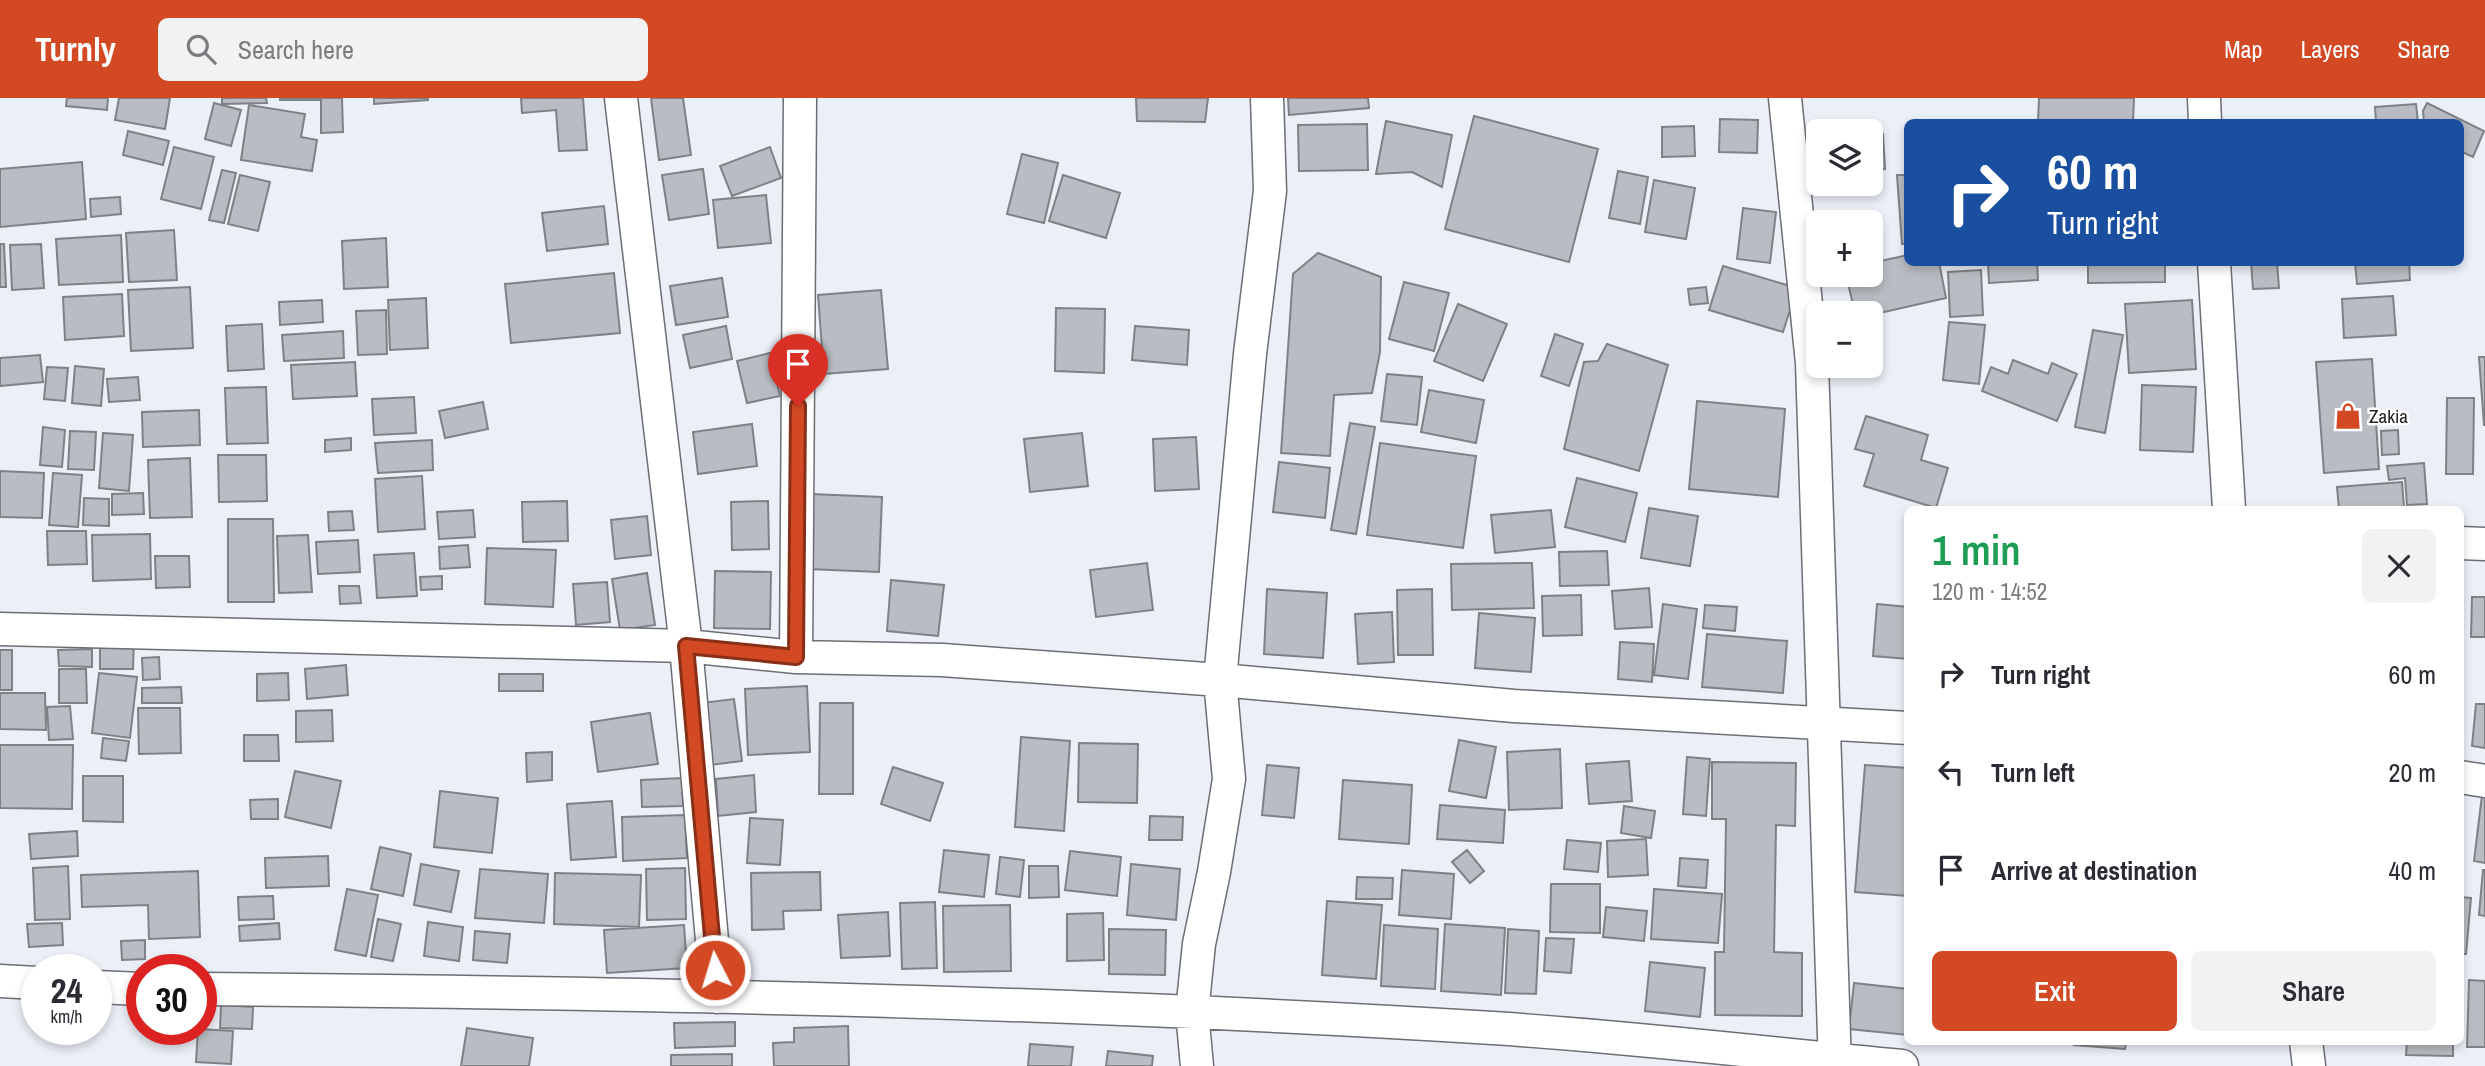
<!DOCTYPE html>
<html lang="en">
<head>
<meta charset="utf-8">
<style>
  body { margin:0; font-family:"Archivo Narrow",sans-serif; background:#f2f2f3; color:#2b2b33; height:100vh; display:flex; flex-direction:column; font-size:26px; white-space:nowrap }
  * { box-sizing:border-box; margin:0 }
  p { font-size:23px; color:#7c7c81 }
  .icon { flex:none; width:38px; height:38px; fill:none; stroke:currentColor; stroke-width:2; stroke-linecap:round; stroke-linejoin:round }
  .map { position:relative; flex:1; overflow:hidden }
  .drawer { position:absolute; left:1904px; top:408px; width:560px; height:539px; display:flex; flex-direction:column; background:#fff; border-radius:10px; box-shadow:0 4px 10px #0003 }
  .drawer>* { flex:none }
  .banner { position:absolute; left:1904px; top:21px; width:560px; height:147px; border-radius:10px; box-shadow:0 4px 10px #0003; background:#1a4fa0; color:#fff; overflow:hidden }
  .controls { position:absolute; left:1806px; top:21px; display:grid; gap:14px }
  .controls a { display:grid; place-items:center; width:77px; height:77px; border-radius:10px; background:#fff; box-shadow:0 4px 10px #0003; font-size:35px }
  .speed { position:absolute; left:21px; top:856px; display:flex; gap:14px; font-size:35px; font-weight:700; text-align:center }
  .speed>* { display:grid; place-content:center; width:91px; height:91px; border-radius:50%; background:#fff; box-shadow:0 4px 10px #0003; line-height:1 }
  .speed small { font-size:18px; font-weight:400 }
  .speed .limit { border:10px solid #d22; background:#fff; color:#111 }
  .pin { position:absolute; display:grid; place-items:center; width:60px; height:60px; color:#fff; margin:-72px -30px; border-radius:50% 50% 50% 0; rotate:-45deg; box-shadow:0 0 7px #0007 }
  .pin .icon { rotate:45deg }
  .me { position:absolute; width:77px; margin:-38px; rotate:355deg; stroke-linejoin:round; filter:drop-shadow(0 0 5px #0008) }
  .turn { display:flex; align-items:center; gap:24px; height:147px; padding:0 28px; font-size:32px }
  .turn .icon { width:91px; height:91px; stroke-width:2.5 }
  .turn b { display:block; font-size:49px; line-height:60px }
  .round { display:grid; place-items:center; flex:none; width:74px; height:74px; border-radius:10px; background:#f2f2f3 }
  .headline { display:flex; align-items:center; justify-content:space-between; height:119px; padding:0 28px }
  h1 { font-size:42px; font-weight:600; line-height:52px; color:#1e9e55 }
  .cta { display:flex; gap:14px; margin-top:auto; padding:14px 28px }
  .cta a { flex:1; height:80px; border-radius:10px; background:#d24924; color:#fff; font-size:28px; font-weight:600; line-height:80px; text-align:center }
  .cta a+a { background:#f2f2f3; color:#2b2b33 }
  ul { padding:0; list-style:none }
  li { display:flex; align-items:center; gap:21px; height:98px; padding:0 28px }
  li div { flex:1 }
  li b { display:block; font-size:26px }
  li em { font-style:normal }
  header { display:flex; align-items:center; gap:42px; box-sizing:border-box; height:98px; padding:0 35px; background:#d24924; color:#fff }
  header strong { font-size:33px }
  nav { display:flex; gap:38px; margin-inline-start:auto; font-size:24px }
  .search { width:490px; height:63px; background:#f2f2f3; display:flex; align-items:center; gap:18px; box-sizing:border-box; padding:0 24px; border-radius:10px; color:#7c7c81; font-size:26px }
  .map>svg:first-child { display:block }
  .building { fill:#b9bdc3; stroke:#7e8287; stroke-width:2 }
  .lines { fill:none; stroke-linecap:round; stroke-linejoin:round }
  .minor-casing { stroke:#6b6f74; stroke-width:35 }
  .minor { stroke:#fff; stroke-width:32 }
  .route-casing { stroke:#882f17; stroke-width:18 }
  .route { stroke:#d24924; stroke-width:12 }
  .labels { text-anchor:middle; stroke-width:5; stroke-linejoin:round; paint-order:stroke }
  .poi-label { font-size:19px; fill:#1d1f21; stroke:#fff; text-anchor:start }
</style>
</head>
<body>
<header>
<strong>Turnly</strong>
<div class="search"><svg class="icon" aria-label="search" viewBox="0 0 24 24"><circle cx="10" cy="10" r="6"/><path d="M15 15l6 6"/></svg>Search here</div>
<nav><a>Map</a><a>Layers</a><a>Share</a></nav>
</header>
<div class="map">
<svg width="2485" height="968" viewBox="0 0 2485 968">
  <rect width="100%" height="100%" fill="#ebeff6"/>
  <path class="building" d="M67,0h41l-1,12 -41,-4z
    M119,0h51l-5,31 -50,-9z
    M222,0h44l1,5 -45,1z
    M280,0h62l1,34 -22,1v-33h-41z
    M374,0h54v2l-54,4z
    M521,0h62l4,52 -28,1 -3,-41 -34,3z
    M651,0h32l8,57 -32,5z
    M1136,0h72l-3,24 -68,-1z
    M1288,0h80l1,10 -80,7z
    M2039,0h95l-1,24h-95z
    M214,5l27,7 -10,36 -26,-7z
    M2427,5l57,28 -11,26 -13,-6v-29h-36l-1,-11z
    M2416,6l2,18h-42l-1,-15z
    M249,7l56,9 -4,23 16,3 -5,31 -71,-11z
    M1474,18l124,33 -29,113 -124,-33z
    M1720,21l38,1 -1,33 -38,-1z
    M1386,23l66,14 -10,52 -30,-15 -36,2z
    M1367,26l1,46 -69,1 -1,-46z
    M1694,28l1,30 -33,1v-30z
    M128,33l41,10 -6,24 -40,-10z
    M1883,36l2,35 -14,1v-35z
    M174,49l40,10 -13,52 -40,-10z
    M770,49l11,31 -49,18 -12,-30z
    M1022,56l36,9 -14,60 -37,-9z
    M82,64l4,57 -86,8v-58z
    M703,71l6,45 -40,6 -7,-45z
    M222,72l14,3 -12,50 -15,-3z
    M1618,73l30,6 -8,47 -31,-6z
    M240,77l30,7 -12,49 -30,-7z
    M1063,77l57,18 -14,45 -57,-17z
    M1897,77h11v69h-6z
    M1654,82l41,8 -9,51 -41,-7z
    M766,97l5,48 -53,5 -5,-48z
    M120,99l1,17 -30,3 -1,-18z
    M604,108l4,38 -61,7 -5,-38z
    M1743,110l33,4 -6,51 -33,-4z
    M174,132l3,50 -48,2 -3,-49z
    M121,137l2,47 -64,3 -3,-46z
    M386,140l2,49 -44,2 -2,-48z
    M0,146h4l2,43h-6z
    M41,146l3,44 -32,2 -2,-45z
    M1318,155l63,24 -1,75 -8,41 -38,2 -4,61 -49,-3 12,-179z
    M1908,157v7h31l7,36 -75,17 -16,-2 -9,-38h25v-12z
    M1988,164h49l1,18 -49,3z
    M2088,164h77v20l-77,1z
    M2251,164h26l2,26 -26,1z
    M2355,164h54l1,18 -53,4z
    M1723,168l74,22 -14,44 -74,-22z
    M1981,172l2,45 -33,2 -2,-45z
    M614,175l6,60 -109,10 -6,-59z
    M722,180l6,39 -52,8 -6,-39z
    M1404,184l45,11 -15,58 -45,-12z
    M190,189l3,61 -62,3 -3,-61z
    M1706,189l2,16 -18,2 -2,-16z
    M881,192l7,79 -64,5 -6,-79z
    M122,196l2,42 -59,4 -2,-43z
    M2393,198l3,39 -52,3 -2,-39z
    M426,200l2,50 -38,2 -2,-50z
    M322,202l1,22 -43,3 -1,-23z
    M2192,202l4,69 -67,4 -4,-69z
    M1458,206l49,20 -24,57 -49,-20z
    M1056,210l49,1 -1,64 -49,-2z
    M386,212l1,44 -29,1 -2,-44z
    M1949,224l36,3 -6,59 -36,-4z
    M262,226l2,45 -36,2 -2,-45z
    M726,228l6,33 -42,9 -7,-33z
    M1135,228l54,4 -2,35 -55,-5z
    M2093,232l30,5 -18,98 -30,-6z
    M343,233l1,27 -60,3 -2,-26z
    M1555,236l28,10 -14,42 -28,-10z
    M1607,246l61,21 -29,106 -75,-22 20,-87 14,-1z
    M770,255l10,43 -33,7 -10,-42z
    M40,257l3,27 -43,4v-28z
    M2479,259h6v68h-1z
    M2372,261l7,110 -55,4 -8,-111z
    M2013,262l35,14 4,-11 25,11 -20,47 -75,-30 9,-24 17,7z
    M355,264l2,34 -64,3 -2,-34z
    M75,268l29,3 -3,37 -29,-3z
    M47,269l21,1 -3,33 -21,-2z
    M1387,276l35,3 -5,48 -36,-4z
    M138,279l2,23 -31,2 -2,-23z
    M2142,287l54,2 -3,65 -53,-2z
    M266,289l2,56 -41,1 -2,-56z
    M1429,292l55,10 -8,43 -55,-11z
    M414,299l2,36 -42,2 -2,-36z
    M2447,300h27l-1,76h-27z
    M1697,303l88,8 -7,88 -89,-8z
    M483,304l5,27 -43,9 -6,-27z
    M199,312l1,35 -57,2 -1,-35z
    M1866,318l62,19 -7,25 27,8 -12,40 -72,-22 10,-32 -19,-5z
    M1350,325l25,4 -19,107 -25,-4z
    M752,326l5,42 -59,8 -5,-42z
    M43,329l22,3 -3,37 -22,-2z
    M2398,332l1,24 -17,1 -1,-24z
    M70,333l26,1 -2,38 -26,-1z
    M103,335l30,2 -4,56 -30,-3z
    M1082,335l6,53 -58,6 -6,-53z
    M1196,339l3,52 -44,2 -2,-52z
    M351,340v12l-26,2v-12z
    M432,342l1,30 -55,3 -3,-30z
    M1380,345l96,13 -13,92 -96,-13z
    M218,357h48l1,46 -48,1z
    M190,360l2,59 -42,1 -2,-58z
    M1279,364l51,6 -5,50 -52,-6z
    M2424,365l3,41 -20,1 -2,-27 -16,2 -2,-14z
    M0,373l44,2 -2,45 -42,-1z
    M53,375l29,2 -4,52 -29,-2z
    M422,378l3,53 -47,3 -3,-53z
    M1577,380l60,15 -12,49 -60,-15z
    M2402,384l2,25 -65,2 -2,-22z
    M143,395l1,21 -32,1v-21z
    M811,396l71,3 -3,75 -71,-3z
    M84,400l25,1v27l-26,-1z
    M567,403l1,40 -45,1 -1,-40z
    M768,403l1,48 -37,1 -1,-48z
    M1649,410l49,8 -8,50 -49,-8z
    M473,412l2,27 -36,2 -2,-27z
    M1551,412l4,37 -60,6 -4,-38z
    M352,413l2,19 -25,1 -1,-19z
    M647,418l4,39 -36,4 -4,-39z
    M228,421h45l1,83h-46z
    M47,433h39l1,33 -39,1z
    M150,436l1,45 -58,2 -1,-46z
    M308,437l4,57 -33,1 -2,-57z
    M358,442l2,32 -42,2 -2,-32z
    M468,447l2,22 -30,2 -1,-22z
    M487,450l69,2 -3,57 -68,-3z
    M1607,453l2,34 -49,1 -1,-34z
    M414,455l3,43 -40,2 -3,-43z
    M155,458h34l1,31 -34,1z
    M1147,465l6,47 -57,7 -6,-47z
    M1532,465l2,45 -82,2 -1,-46z
    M715,473l56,1 -1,57 -56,-1z
    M647,475l8,52 -35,5 -8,-51z
    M442,478v13l-21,1 -1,-13z
    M891,482l53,5 -6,51 -51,-5z
    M607,484l3,40 -34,3 -3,-41z
    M339,488h20l2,17 -21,1z
    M1649,490l3,39 -37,2 -3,-38z
    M1267,491l60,4 -4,65 -59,-4z
    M1432,491l1,66h-35l-1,-65z
    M1581,497l1,40 -39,1 -1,-40z
    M2472,499h13v40h-14z
    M1663,506l34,5 -9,70 -34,-4z
    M1877,506l31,3v52l-35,-3z
    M1705,507l32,2 -2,24 -32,-3z
    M1392,514l2,50 -36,2 -3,-50z
    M1479,515l56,5 -4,54 -56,-4z
    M1707,536l80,7 -4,52 -81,-6z
    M100,540h34l-1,31h-33z
    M1620,544l34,2 -2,38 -34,-3z
    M92,551v18l-33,-1 -1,-16z
    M0,552h12v40h-12z
    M159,559l1,22 -17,1 -1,-22z
    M346,567l2,30 -41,4 -2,-30z
    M59,571h27l1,34h-28z
    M99,575l38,4 -7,61 -38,-5z
    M288,575l1,27 -32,1v-27z
    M499,576h44v17h-44z
    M807,588l3,66 -62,3 -3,-66z
    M181,589l1,16h-40v-15z
    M0,595h45l1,37 -46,-1z
    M734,601l8,62 -32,4 -9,-62z
    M820,605h33v91h-34z
    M2476,606h9v44l-13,-2z
    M70,608l3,33 -24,1 -2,-33z
    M138,610h42l1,45 -42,1z
    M332,612l1,31 -37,1v-31z
    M650,615l8,51 -60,8 -7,-50z
    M244,637h34l1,26h-35z
    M1021,639l49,4 -6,90 -49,-4z
    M103,640l26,3 -3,20 -25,-3z
    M1459,642l37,7 -10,51 -37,-7z
    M1079,645l59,1 -1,59 -59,-1z
    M0,647h73l-1,64 -72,-1z
    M1560,651l2,59 -53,2 -2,-58z
    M552,654v28l-25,2 -1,-29z
    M1687,659l23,2 -4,57 -23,-2z
    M1629,663l3,40 -43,3 -3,-40z
    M1712,664l84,1 -1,63 -19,-1 -2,127 28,1v63l-87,-1v-63h9l2,-133h-14z
    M1267,667l32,3 -5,50 -32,-3z
    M1865,667l43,3v128l-53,-4z
    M893,669l50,16 -13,38 -49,-17z
    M295,673l46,10 -10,47 -46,-11z
    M754,677l2,37 -38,4 -2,-37z
    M83,678h40v46l-40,-1z
    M682,680l1,28 -41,1 -1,-27z
    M1343,682l69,5 -3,59 -70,-5z
    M440,693l58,7 -6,55 -58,-6z
    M2482,697l3,1v67l-11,-2z
    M278,701v20h-27l-1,-19z
    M612,703l4,56 -45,3 -4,-56z
    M1440,707l65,5 -2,33 -66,-4z
    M1624,708l31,5 -4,27 -30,-5z
    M685,717l2,43 -64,3 -1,-44z
    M1150,718l33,1 -1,23h-33z
    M750,720l33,2 -3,45 -33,-2z
    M77,733l1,25 -47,3 -2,-25z
    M1646,741l2,36 -40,2 -1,-36z
    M1567,742l34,3 -3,29 -34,-3z
    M380,749l31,7 -8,42 -32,-7z
    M944,752l45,5 -5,42 -45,-5z
    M1467,752l17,21 -14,12 -18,-21z
    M1070,753l51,6 -4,39 -52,-6z
    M328,758l1,30 -63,2 -1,-30z
    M1000,759l24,3 -4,37 -24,-3z
    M1680,760l28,2 -2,28 -28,-2z
    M421,766l38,7 -8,41 -37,-7z
    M1131,766l49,5 -4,51 -49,-5z
    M68,768l2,53 -35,1 -2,-52z
    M1029,768h29l1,31 -30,1z
    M685,770l1,51 -39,1 -1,-51z
    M480,771l68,5 -4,49 -69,-5z
    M1402,772l52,4 -3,45 -52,-4z
    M2483,772h2v46l-6,-1z
    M198,773l2,66 -51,2 -1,-34 -66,2 -1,-32z
    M820,774l1,38 -38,1 1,18 -32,1 -1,-57z
    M555,775l86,2 -2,52 -85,-3z
    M1357,779l36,1 -1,21h-36z
    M1551,786h49v49l-50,-1z
    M347,791l31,6 -12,61 -31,-6z
    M1654,791l68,5 -4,49 -67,-4z
    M273,798l1,23 -35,1 -1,-23z
    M2460,799l11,1 -5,56h-6z
    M1327,803l55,4 -6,74 -54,-4z
    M935,804l2,66 -35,1 -2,-66z
    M1010,807l1,66 -67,1 -1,-66z
    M1606,809l41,4 -3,30 -41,-4z
    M888,814l2,44 -49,2 -3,-43z
    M1103,815l1,47 -37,1v-47z
    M378,821l23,5 -8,37 -22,-4z
    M428,824l35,5 -4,34 -35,-5z
    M62,825l1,22 -34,2 -2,-23z
    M279,825l1,16 -40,2 -1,-15z
    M1445,826l60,4 -4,67 -60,-4z
    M684,827l3,43 -80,5 -3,-43z
    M1384,827l54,4 -3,60 -54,-3z
    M1109,831l57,1 -1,45 -56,-1z
    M1508,831l31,2 -3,63 -31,-1z
    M475,833l35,3 -3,29 -34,-3z
    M1546,840l28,1 -3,34 -27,-2z
    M145,842v19l-23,1 -1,-19z
    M1650,864l55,6 -5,49 -55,-6z
    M2469,882l16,1v66h-18z
    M1854,885l54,6v46l-59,-6z
    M221,907l32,2 -1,22 -32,-1z
    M735,924v24l-60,2 -1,-25z
    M848,928l1,40h-75l-1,-23 21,-1v-14z
    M467,930l66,10 -4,28h-68z
    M165,931h26v10l-27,-2z
    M198,931l35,2 -2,33 -35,-2z
    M2075,943h51l-1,8 -51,-4z
    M2407,943h46v15l-47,-1z
    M1030,946l43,3 -2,19h-43z
    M1108,953l45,5 -1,10h-46z
    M732,956v12h-61v-11z"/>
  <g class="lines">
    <defs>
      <path id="minor" d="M621,0l65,548 31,351
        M1785,0l27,265 23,703
        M2204,0l1,24
        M2214,164l15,247
        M2460,445l25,1
        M0,531l686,17 110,11 146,3 278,20 294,26 394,22
        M796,559l4,-559
        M2460,679l25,4
        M0,883l37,2
        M96,889l46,2
        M201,891c431,4 862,12 1292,39 137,9 273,25 409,38
        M2306,943l3,25
        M1197,968l-5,-54 7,-68 15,-72 15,-93 -9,-99 30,-326 20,-163 -3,-93"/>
    </defs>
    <use href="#minor" class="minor-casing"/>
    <use href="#minor" class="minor"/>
  </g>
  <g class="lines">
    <defs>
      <path id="route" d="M715,872l-29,-324 110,11 2,-251"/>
    </defs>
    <use href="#route" class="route-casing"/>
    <use href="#route" class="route"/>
  </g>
  <defs>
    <symbol id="shop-bare" viewBox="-9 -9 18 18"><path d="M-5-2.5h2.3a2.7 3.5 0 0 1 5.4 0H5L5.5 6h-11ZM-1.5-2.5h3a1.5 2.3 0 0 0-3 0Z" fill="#d24924" stroke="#fff" stroke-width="2.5" paint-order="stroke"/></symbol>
  </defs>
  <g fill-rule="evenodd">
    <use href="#shop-bare" x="2329" y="299" width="38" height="38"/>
  </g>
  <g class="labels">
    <g class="poi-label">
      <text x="2369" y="325">Zakia</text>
    </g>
  </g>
</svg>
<div class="controls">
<a><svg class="icon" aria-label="layers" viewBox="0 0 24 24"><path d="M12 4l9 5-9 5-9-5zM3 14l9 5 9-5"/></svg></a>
<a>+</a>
<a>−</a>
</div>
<div class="speed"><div>24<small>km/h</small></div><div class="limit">30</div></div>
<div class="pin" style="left:798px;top:308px;background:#d93025"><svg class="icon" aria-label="arrive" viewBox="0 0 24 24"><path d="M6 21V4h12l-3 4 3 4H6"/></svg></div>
<svg class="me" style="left:715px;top:872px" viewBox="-20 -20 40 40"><circle r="17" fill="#d24924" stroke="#fff" stroke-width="3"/><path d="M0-11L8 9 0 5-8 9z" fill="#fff"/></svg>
<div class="banner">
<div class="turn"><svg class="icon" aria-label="right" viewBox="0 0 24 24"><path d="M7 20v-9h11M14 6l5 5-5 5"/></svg><div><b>60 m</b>Turn right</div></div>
</div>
<section class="drawer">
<div class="headline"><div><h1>1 min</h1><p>120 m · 14:52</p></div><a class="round"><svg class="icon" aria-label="close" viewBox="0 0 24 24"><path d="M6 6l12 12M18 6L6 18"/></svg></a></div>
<ul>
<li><svg class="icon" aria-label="right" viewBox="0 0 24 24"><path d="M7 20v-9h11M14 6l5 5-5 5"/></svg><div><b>Turn right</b></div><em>60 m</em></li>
<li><svg class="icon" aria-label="left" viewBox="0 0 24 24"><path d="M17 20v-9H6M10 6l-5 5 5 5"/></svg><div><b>Turn left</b></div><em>20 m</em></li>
<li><svg class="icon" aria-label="arrive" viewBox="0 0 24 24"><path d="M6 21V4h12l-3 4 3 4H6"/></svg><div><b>Arrive at destination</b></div><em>40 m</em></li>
</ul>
<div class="cta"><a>Exit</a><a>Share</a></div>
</section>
</div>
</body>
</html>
